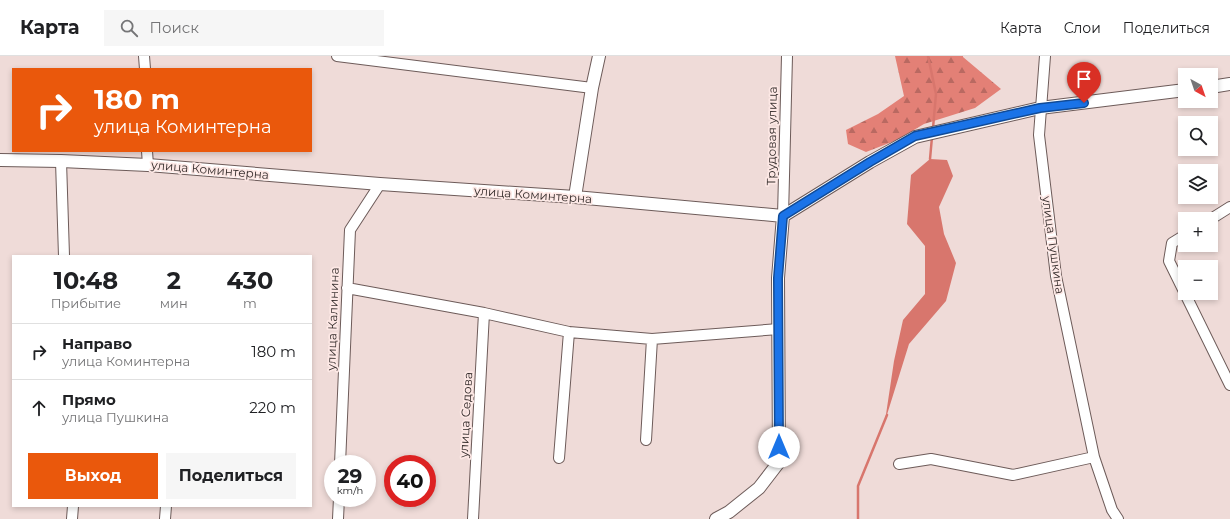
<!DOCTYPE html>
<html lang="ru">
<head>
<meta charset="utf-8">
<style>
  body { margin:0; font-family:Montserrat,sans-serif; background:#f6f6f6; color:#202124; height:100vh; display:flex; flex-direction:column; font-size:15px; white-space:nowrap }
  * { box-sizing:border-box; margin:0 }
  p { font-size:13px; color:#757577 }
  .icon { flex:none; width:22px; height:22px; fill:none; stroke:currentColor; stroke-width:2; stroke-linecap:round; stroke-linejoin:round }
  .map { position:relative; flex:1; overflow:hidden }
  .side { position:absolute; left:12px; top:199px; width:300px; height:252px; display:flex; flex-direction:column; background:#fff; border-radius:0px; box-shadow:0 2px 6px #0003 }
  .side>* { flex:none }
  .top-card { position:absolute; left:12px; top:12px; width:300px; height:84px; border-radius:0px; box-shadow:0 2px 6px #0003; background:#ea580c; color:#fff; overflow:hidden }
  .needle { width:26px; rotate:140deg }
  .tools { position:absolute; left:1178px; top:12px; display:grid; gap:8px }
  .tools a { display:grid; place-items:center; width:40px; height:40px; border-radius:0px; background:#fff; box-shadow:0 2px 6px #0003; font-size:20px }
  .speed { position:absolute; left:324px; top:399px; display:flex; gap:8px; font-size:20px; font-weight:700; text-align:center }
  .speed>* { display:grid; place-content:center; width:52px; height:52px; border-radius:50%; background:#fff; box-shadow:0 2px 6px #0003; line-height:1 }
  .speed small { font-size:10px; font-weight:400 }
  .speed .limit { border:6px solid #d22; background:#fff; color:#111 }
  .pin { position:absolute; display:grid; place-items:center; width:34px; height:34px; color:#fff; margin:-41px -17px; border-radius:50% 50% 50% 0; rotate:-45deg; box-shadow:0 0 4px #0007 }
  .pin .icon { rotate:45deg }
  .me { position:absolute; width:44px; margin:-22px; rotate:0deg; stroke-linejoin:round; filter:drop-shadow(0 0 3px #0008) }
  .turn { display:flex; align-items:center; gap:14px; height:84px; padding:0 16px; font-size:18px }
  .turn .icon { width:52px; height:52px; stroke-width:2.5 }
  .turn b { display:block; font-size:28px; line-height:34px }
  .eta { display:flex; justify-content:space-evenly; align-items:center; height:68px; text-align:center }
  .eta b { font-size:24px; font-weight:700; line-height:28px }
  .cta { display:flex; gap:8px; margin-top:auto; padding:8px 16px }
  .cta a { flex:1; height:46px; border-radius:0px; background:#ea580c; color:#fff; font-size:16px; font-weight:700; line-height:46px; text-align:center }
  .cta a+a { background:#f6f6f6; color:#202124 }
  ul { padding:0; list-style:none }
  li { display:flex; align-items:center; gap:12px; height:56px; padding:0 16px; border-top:1px solid #e0e0e0 }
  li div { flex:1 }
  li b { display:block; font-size:15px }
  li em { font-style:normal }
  header { display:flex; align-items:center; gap:24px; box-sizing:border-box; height:56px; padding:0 20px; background:#fff; border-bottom:1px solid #e0e0e0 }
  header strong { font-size:19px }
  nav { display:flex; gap:22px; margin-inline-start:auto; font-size:14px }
  .search { width:280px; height:36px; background:#f6f6f6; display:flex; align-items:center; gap:10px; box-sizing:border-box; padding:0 14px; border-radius:0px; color:#757577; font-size:15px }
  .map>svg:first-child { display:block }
  .forest { fill:url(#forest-firs) }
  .water { fill:#d8766d }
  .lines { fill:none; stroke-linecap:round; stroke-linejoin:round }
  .stream { stroke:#d8766d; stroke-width:2.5 }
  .minor-casing { stroke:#6d5b59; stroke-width:12 }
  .tertiary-casing { stroke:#6d5b59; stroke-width:14 }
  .minor { stroke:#fff; stroke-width:10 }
  .tertiary { stroke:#fff; stroke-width:12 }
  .route-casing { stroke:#114b97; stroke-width:10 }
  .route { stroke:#1a73e8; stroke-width:7 }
  .labels { text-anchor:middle; stroke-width:3.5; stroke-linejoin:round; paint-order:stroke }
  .street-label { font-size:12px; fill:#342c2b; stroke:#fde8e5 }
</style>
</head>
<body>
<header>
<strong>Карта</strong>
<div class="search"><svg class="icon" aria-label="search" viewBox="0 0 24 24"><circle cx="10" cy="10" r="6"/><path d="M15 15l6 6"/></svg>Поиск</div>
<nav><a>Карта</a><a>Слои</a><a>Поделиться</a></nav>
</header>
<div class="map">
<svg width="1230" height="463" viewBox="0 0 1230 463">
  <defs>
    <pattern id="forest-firs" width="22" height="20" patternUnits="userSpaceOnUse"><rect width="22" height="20" fill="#e38076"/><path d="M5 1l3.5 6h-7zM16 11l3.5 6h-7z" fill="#b96961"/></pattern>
  </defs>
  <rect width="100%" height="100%" fill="#efdbd8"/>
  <path class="forest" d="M895,0h68v1l38,32 -26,19 -51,16 -27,16 -31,12 -18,-8 -2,-14 32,-16 26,-18z"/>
  <path class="water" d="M930,103l17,1 6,16 -14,31 5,27 12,29 -10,38 -37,43 -24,77 9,-60 9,-41 22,-26v-48l-18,-22 4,-49z"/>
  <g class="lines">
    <path class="stream" d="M928,0l8,38 -3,34
      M930,103l2,-22
      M858,463v-33l29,-71"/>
    <defs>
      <path id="minor" d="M144,0l1,13
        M337,0l255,32
        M1045,0l-6,79 17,141 38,181 18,53 6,9
        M147,95l1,14
        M61,105l3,95
        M783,160l4,-160
        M1211,163l19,-12
        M1185,179l-13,8 -3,18 61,124
        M347,232l137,25 85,19 83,7 127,-10
        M646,384l6,-101
        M559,402l10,-126
        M340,408l10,-234 30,-46
        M899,408l32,-5 82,16 81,-18
        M72,463l1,-13
        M165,463l1,-13
        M338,463l1,-21
        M473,463l11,-206"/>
      <path id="tertiary" d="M1211,31l19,-3
        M0,104l61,1 87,4 232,19 195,13 208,19 87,-54 45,-25 125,-29 145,-18
        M575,141l17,-109 7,-32
        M716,463l13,-7 30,-24 20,-26 -1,-184 5,-62"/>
    </defs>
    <use href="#minor" class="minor-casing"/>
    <use href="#tertiary" class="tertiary-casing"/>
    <use href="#minor" class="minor"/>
    <use href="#tertiary" class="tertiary"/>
  </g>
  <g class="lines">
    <defs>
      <path id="route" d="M779,391l-1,-169 5,-62 87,-54 45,-26 125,-28 44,-5"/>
    </defs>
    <use href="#route" class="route-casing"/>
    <use href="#route" class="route"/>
  </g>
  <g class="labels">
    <g class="street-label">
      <text transform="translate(772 80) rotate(-89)" y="4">Трудовая улица</text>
      <text transform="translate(210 114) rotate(5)" y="4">улица Коминтерна</text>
      <text transform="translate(533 139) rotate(4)" y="4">улица Коминтерна</text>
      <text transform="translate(1053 189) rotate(82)" y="4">улица Пушкина</text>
      <text transform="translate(333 263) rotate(-88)" y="4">улица Калинина</text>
      <text transform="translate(466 359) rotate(-87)" y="4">улица Седова</text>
    </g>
  </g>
</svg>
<div class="tools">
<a><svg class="needle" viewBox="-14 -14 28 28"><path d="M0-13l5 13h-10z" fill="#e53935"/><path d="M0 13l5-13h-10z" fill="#757577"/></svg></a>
<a><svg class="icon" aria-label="search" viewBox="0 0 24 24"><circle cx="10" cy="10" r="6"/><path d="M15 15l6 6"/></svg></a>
<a><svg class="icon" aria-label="layers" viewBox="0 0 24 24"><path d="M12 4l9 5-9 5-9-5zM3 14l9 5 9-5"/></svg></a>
<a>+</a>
<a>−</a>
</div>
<div class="speed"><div>29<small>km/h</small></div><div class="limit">40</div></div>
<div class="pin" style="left:1084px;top:47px;background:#d93025"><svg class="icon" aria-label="arrive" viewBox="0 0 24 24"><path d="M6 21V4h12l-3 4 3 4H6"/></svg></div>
<svg class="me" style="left:779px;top:391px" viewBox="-20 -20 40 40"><circle r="19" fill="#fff"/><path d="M0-13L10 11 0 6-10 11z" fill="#1a73e8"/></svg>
<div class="top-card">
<div class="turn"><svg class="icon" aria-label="right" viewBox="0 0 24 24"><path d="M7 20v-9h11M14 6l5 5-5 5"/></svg><div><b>180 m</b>улица Коминтерна</div></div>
</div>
<section class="side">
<div class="eta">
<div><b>10:48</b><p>Прибытие</p></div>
<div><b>2</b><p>мин</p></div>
<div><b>430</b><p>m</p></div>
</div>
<ul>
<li><svg class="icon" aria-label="right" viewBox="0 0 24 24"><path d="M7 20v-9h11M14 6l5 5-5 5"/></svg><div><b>Направо</b><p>улица Коминтерна</p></div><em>180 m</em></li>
<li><svg class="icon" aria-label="ahead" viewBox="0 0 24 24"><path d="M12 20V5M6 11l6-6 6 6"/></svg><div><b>Прямо</b><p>улица Пушкина</p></div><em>220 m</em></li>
</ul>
<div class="cta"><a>Выход</a><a>Поделиться</a></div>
</section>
</div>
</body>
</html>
